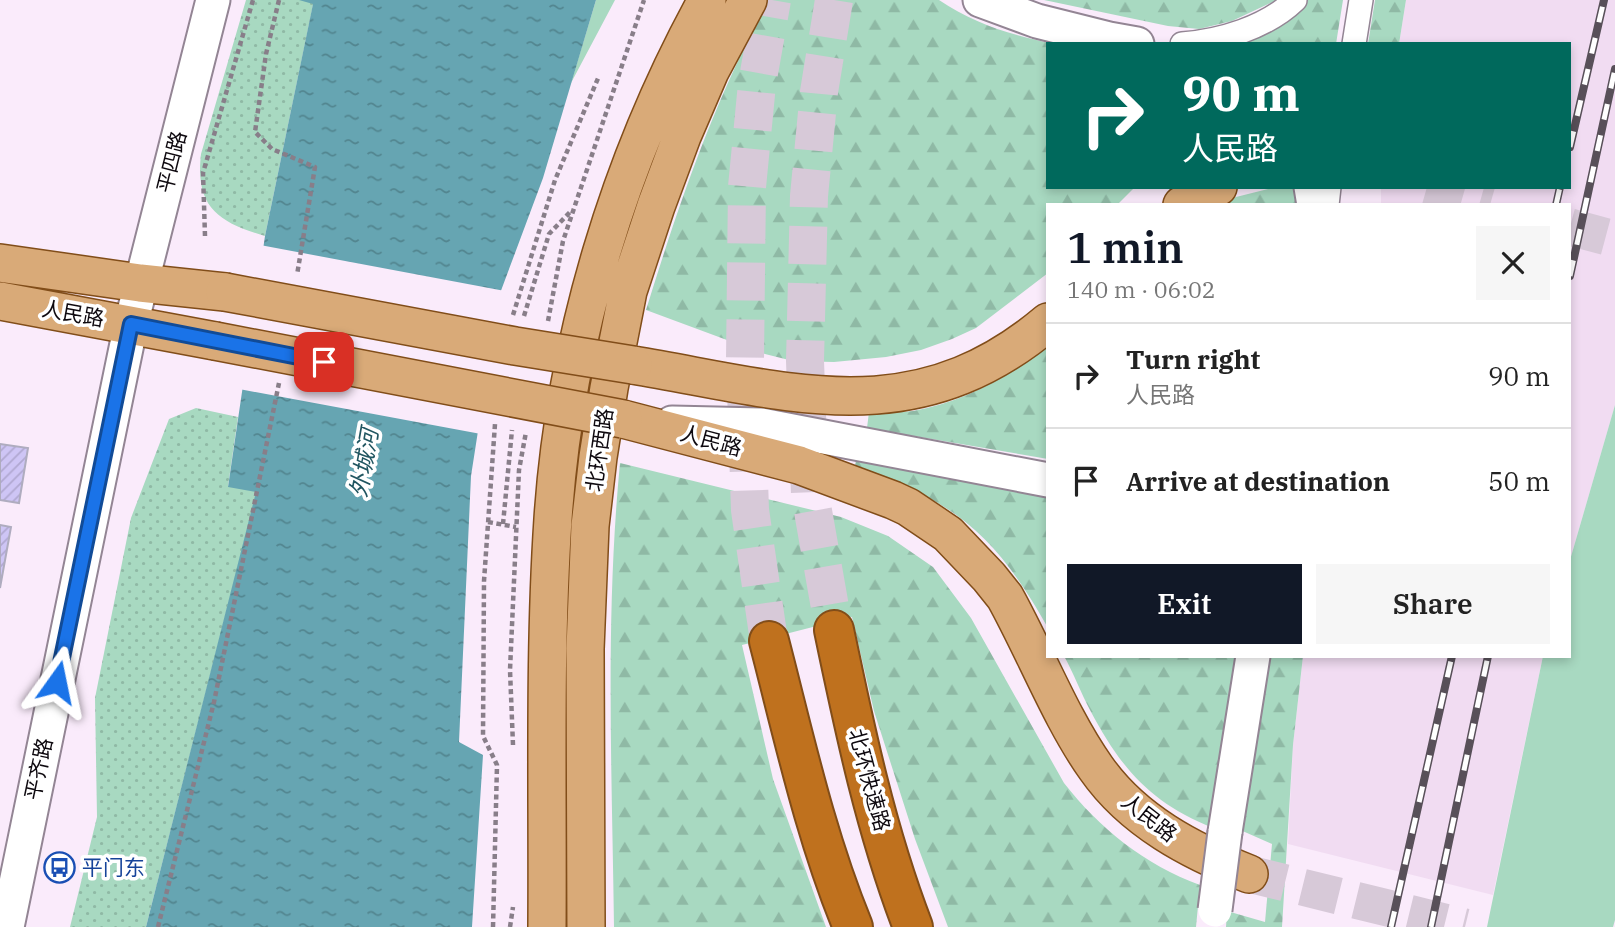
<!DOCTYPE html>
<html lang="en">
<head>
<meta charset="utf-8">
<style>
  body { margin:0; font-family:"IBM Plex Serif","Noto Sans SC",serif; background:#f6f6f6; color:#222; height:100vh; display:flex; flex-direction:column; font-size:26px; white-space:nowrap }
  * { box-sizing:border-box; margin:0 }
  p { font-size:23px; color:#767676 }
  .icon { flex:none; width:38px; height:38px; fill:none; stroke:currentColor; stroke-width:2; stroke-linecap:round; stroke-linejoin:round }
  .map { position:relative; flex:1; overflow:hidden }
  .panel { position:absolute; left:1046px; top:203px; width:525px; height:455px; display:flex; flex-direction:column; background:#fff; border-radius:0px; box-shadow:0 4px 10px #0003 }
  .panel>* { flex:none }
  .top-card { position:absolute; left:1046px; top:42px; width:525px; height:147px; border-radius:0px; box-shadow:0 4px 10px #0003; background:#00695c; color:#fff; overflow:hidden }
  .pin { position:absolute; display:grid; place-items:center; width:60px; height:60px; color:#fff; margin:-30px; border-radius:14px; box-shadow:0 4px 10px #0006 }
  .me { position:absolute; width:77px; margin:-38px; rotate:12deg; stroke-linejoin:round; filter:drop-shadow(0 0 5px #0008) }
  .turn { display:flex; align-items:center; gap:24px; height:147px; padding:0 21px; font-size:32px }
  .turn .icon { width:91px; height:91px; stroke-width:2.5 }
  .turn b { display:block; font-size:49px; line-height:60px }
  .round { display:grid; place-items:center; flex:none; width:74px; height:74px; border-radius:0px; background:#f6f6f6 }
  .overview { display:flex; align-items:center; justify-content:space-between; height:119px; padding:0 21px }
  h1 { font-size:42px; font-weight:600; line-height:52px; color:#111827 }
  .action { display:flex; gap:14px; margin-top:auto; padding:14px 21px }
  .action a { flex:1; height:80px; border-radius:0px; background:#111827; color:#fff; font-size:28px; font-weight:600; line-height:80px; text-align:center }
  .action a+a { background:#f6f6f6; color:#222 }
  ul { padding:0; list-style:none }
  li { display:flex; align-items:center; gap:21px; height:105px; padding:0 21px; border-top:2px solid #e0e0e0 }
  li div { flex:1 }
  li b { display:block; font-size:26px }
  li em { font-style:normal }
  .map>svg:first-child { display:block }
  .built { fill:#f1dcf2 }
  .green { fill:#a8d9c1 }
  .forest { fill:url(#forest-firs) }
  .park { fill:url(#park-dots) }
  .water { fill:url(#water-ripples) }
  .pier { fill:#faebfb }
  .building { fill:url(#building-hatch); stroke:#afacbf; stroke-width:2 }
  .lines { fill:none; stroke-linecap:round; stroke-linejoin:round }
  .primary-tunnel { stroke:#d7c9d8; stroke-width:37; stroke-dasharray:37 18; stroke-linecap:butt }
  .highway-tunnel { stroke:#d7c9d8; stroke-width:38; stroke-dasharray:38 19; stroke-linecap:butt }
  .street-casing { stroke:#938594; stroke-width:26 }
  .secondary-casing { stroke:#938594; stroke-width:37 }
  .primary-casing { stroke:#814d19; stroke-width:40 }
  .highway-casing { stroke:#814d19; stroke-width:42 }
  .path { stroke:#887e89; stroke-width:4.5; stroke-dasharray:5 3.5; stroke-linecap:butt }
  .street { stroke:#fff; stroke-width:23 }
  .secondary { stroke:#fff; stroke-width:33 }
  .primary { stroke:#d9aa78; stroke-width:37 }
  .highway { stroke:#bf711e; stroke-width:38 }
  .rail-casing { stroke:#585059; stroke-width:8 }
  .rail { stroke:#fff; stroke-width:5; stroke-dasharray:16; stroke-linecap:butt }
  .secondary-bridge-casing { stroke:#938594; stroke-width:37; stroke-linecap:butt }
  .primary-bridge-casing { stroke:#814d19; stroke-width:40; stroke-linecap:butt }
  .secondary-bridge { stroke:#fff; stroke-width:33 }
  .primary-bridge { stroke:#d9aa78; stroke-width:37 }
  .route-casing { stroke:#114b97; stroke-width:18 }
  .route { stroke:#1a73e8; stroke-width:12 }
  .labels { text-anchor:middle; stroke-width:7; stroke-linejoin:round; paint-order:stroke }
  .street-label { font-size:21px; fill:#0e090f; stroke:#fff }
  .transit-label { font-size:21px; fill:#164399; stroke:#fff; text-anchor:start }
  .water-label { font-size:23px; font-style:italic; fill:#205560; stroke:#fff }
</style>
</head>
<body>
<div class="map">
<svg width="1615" height="927" viewBox="0 0 1615 927">
  <defs>
    <pattern id="forest-firs" width="22" height="20" patternUnits="userSpaceOnUse" patternTransform="scale(1.75)"><rect width="22" height="20" fill="#a8d9c1"/><path d="M5 1l3.5 6h-7zM16 11l3.5 6h-7z" fill="#8fb9a5"/></pattern>
    <pattern id="park-dots" width="8" height="8" patternUnits="userSpaceOnUse" patternTransform="scale(1.75)"><rect width="8" height="8" fill="#a8d9c1"/><path d="M2 2h.1M6 6h.1" fill="none" stroke="#8fb9a5" stroke-width="1.8" stroke-linecap="round"/></pattern>
    <pattern id="water-ripples" width="26" height="14" patternUnits="userSpaceOnUse" patternTransform="scale(1.75)"><rect width="26" height="14" fill="#66a5b2"/><path d="M2 4q2-2 4 0t4 0M15 11q2-2 4 0t4 0" fill="none" stroke="#52858f"/></pattern>
    <pattern id="building-hatch" width="6" height="6" patternUnits="userSpaceOnUse" patternTransform="scale(1.75)"><rect width="6" height="6" fill="#cec5f5"/><path d="M-1 1l2-2M0 6l6-6M5 7l2-2" fill="none" stroke="#b0a8d1"/></pattern>
  </defs>
  <rect width="100%" height="100%" fill="#faebfb"/>
  <path class="built" d="M1406,0h209v405l-45,155v-355h-189v-18h189v-143h-171z
    M1303,656h240l-50,239 -205,-51 5,-99z"/>
  <path class="green" d="M596,0h19l-44,83z
    M1615,405v515l-2,7h-126l56,-271h27v-96z"/>
  <path class="forest" d="M769,0h170c35,24 73,35 114,44h-5v143h87l-18,18h-69v68l-72,55 -24,11 -31,11 -35,7 -52,5 -41,-1 -28,-7 -119,-44c33,-107 69,-212 123,-310z
    M1044,0h233l-45,21 -33,8 -31,-3z
    M1307,0h36l-7,44h-109l75,-39z
    M1375,0h31l-7,44h-31z
    M1276,187h19l2,18h-79l18,-8z
    M1048,346v113l-181,-31 2,-16c15,0 30,1 44,-1 51,-9 95,-34 135,-65z
    M857,455l191,35v138c-53,-94 -92,-126 -193,-162z
    M620,463l221,54 47,19 45,31 38,51 93,165c35,45 81,82 136,102l-4,42h-248l-33,-88 -41,-128 -22,-94 -110,28 31,134 53,148h-212c-2,-154 -9,-310 6,-464z
    M1064,656h177l-28,172c-62,-25 -92,-59 -123,-118 -9,-17 -16,-36 -26,-54z
    M1267,656h36l-10,89 -11,182h-56l1,-16 38,11 7,-78 -34,-15z"/>
  <path class="park" d="M246,0h68l-49,236c-47,-14 -70,-29 -64,-82z
    M196,408l42,9 -10,69 29,5 -111,436h-76l27,-110 -2,-119 36,-180 38,-99z"/>
  <path class="water" d="M299,0h297l-53,178 -44,118 -28,180 -12,266 24,13 -11,172h-326l110,-435 -28,-5 37,-251 48,-232z"/>
  <path class="pier" d="M260,245l245,46 -24,143 -242,-45z"/>
  <path class="building" d="M0,444l28,4 -9,55 -19,-3z
    M0,525l11,2 -11,61z"/>
  <g class="lines">
    <path class="primary-tunnel" d="M1427,187l63,18
      M1570,227l45,12
      M1249,874l216,53"/>
    <path class="highway-tunnel" d="M834,0l-15,92 -10,104 -4,165 5,133 24,136
      M769,641l-19,-131 -5,-150 2,-173 10,-103 15,-84"/>
    <defs>
      <path id="street" d="M1182,44c38,-3 84,-16 113,-44
        M1354,44l7,-44
        M1327,205l2,-18"/>
      <path id="secondary" d="M980,0l57,21 72,18 28,5
        M1311,187l3,18
        M672,423l89,2 287,55
        M1225,832l28,-176
        M7,927l124,-603 82,-324"/>
      <path id="primary" d="M1182,205l36,-18
        M0,263l140,20 85,9
        M0,301l215,40
        M633,365c156,26 280,71 415,-43
        M623,419l176,46 94,35 15,7 40,27 41,43 16,20c30,54 56,122 91,171 37,53 95,83 153,106
        M547,927c1,-136 -3,-272 6,-408 12,-180 67,-361 154,-519
        M586,927l-1,-278 5,-123 8,-69 11,-69 19,-97 28,-85 26,-70 28,-65 38,-71"/>
      <path id="highway" d="M834,630c21,101 42,201 79,297
        M769,641c25,96 46,194 84,286"/>
    </defs>
    <use href="#street" class="street-casing"/>
    <use href="#secondary" class="secondary-casing"/>
    <use href="#primary" class="primary-casing"/>
    <use href="#highway" class="highway-casing"/>
    <path class="path" d="M279,0l-13,54 -11,78 17,17 43,18 -18,108
      M205,236l-2,-63 50,-173
      M513,315l42,-135 44,-104
      M524,316l25,-82 22,-23
      M548,321l15,-80 81,-241
      M488,522l28,5
      M503,524l9,-94
      M513,745l-3,-75 9,-200 7,-38
      M158,927l56,-225 65,-319
      M493,927l4,-162 -14,-29 1,-155 11,-157
      M510,927l3,-20"/>
    <use href="#street" class="street"/>
    <use href="#secondary" class="secondary"/>
    <use href="#primary" class="primary"/>
    <use href="#highway" class="highway"/>
    <defs>
      <path id="rail" d="M1570,147l34,-147
        M1556,205l4,-18
        M1570,276l45,-207
        M1391,927l61,-271
        M1431,927l57,-271"/>
    </defs>
    <use href="#rail" class="rail-casing"/>
    <use href="#rail" class="rail"/>
    <defs>
      <path id="secondary-bridge" d="M1215,910l10,-78"/>
      <path id="primary-bridge" d="M225,292l290,54 118,19
        M215,341l408,78"/>
    </defs>
    <use href="#secondary-bridge" class="secondary-bridge-casing"/>
    <use href="#primary-bridge" class="primary-bridge-casing"/>
    <use href="#secondary-bridge" class="secondary-bridge"/>
    <use href="#primary-bridge" class="primary-bridge"/>
  </g>
  <g class="lines">
    <defs>
      <path id="route" d="M57,682l74,-358 193,38"/>
    </defs>
    <use href="#route" class="route-casing"/>
    <use href="#route" class="route"/>
  </g>
  <defs>
    <symbol id="bus-ring" viewBox="-11 -11 22 22"><circle r="9.5" fill="#fff" stroke="#1a4fb4" stroke-width="1.5"/><path d="M-5-6H5V4H4V6H2V4H-2V6H-4V4H-5ZM-3.5-4V0h7V-4ZM-3.5 1.2v1.5H-2V1.2ZM2 1.2v1.5H3.5V1.2Z" fill="#1a4fb4"/></symbol>
  </defs>
  <g fill-rule="evenodd">
    <use href="#bus-ring" x="42" y="850" width="35" height="35"/>
  </g>
  <g class="labels">
    <g class="street-label">
      <text transform="translate(172 162) rotate(-76)" y="7">平四路</text>
      <text transform="translate(73 314) rotate(10)" y="7">人民路</text>
      <text transform="translate(711 441) rotate(15)" y="7">人民路</text>
      <text transform="translate(600 450) rotate(-82)" y="7">北环西路</text>
      <text transform="translate(39 769) rotate(-78)" y="7">平齐路</text>
      <text transform="translate(869 780) rotate(75)" y="7">北环快速路</text>
      <text transform="translate(1149 818) rotate(38)" y="7">人民路</text>
    </g>
    <g class="transit-label">
      <text x="82" y="875">平门东</text>
    </g>
    <g class="water-label">
      <text transform="translate(364 463) rotate(-80)" y="8">外城河</text>
    </g>
  </g>
</svg>
<div class="pin" style="left:324px;top:362px;background:#d93025"><svg class="icon" aria-label="arrive" viewBox="0 0 24 24"><path d="M6 21V4h12l-3 4 3 4H6"/></svg></div>
<svg class="me" style="left:57px;top:682px" viewBox="-20 -20 40 40"><path d="M0-17L14 15 0 8-14 15z" fill="#1a73e8" stroke="#fff" stroke-width="4"/></svg>
<div class="top-card">
<div class="turn"><svg class="icon" aria-label="right" viewBox="0 0 24 24"><path d="M7 20v-9h11M14 6l5 5-5 5"/></svg><div><b>90 m</b>人民路</div></div>
</div>
<section class="panel">
<div class="overview"><div><h1>1 min</h1><p>140 m · 06:02</p></div><a class="round"><svg class="icon" aria-label="close" viewBox="0 0 24 24"><path d="M6 6l12 12M18 6L6 18"/></svg></a></div>
<ul>
<li><svg class="icon" aria-label="right" viewBox="0 0 24 24"><path d="M7 20v-9h11M14 6l5 5-5 5"/></svg><div><b>Turn right</b><p>人民路</p></div><em>90 m</em></li>
<li><svg class="icon" aria-label="arrive" viewBox="0 0 24 24"><path d="M6 21V4h12l-3 4 3 4H6"/></svg><div><b>Arrive at destination</b></div><em>50 m</em></li>
</ul>
<div class="action"><a>Exit</a><a>Share</a></div>
</section>
</div>
</body>
</html>
